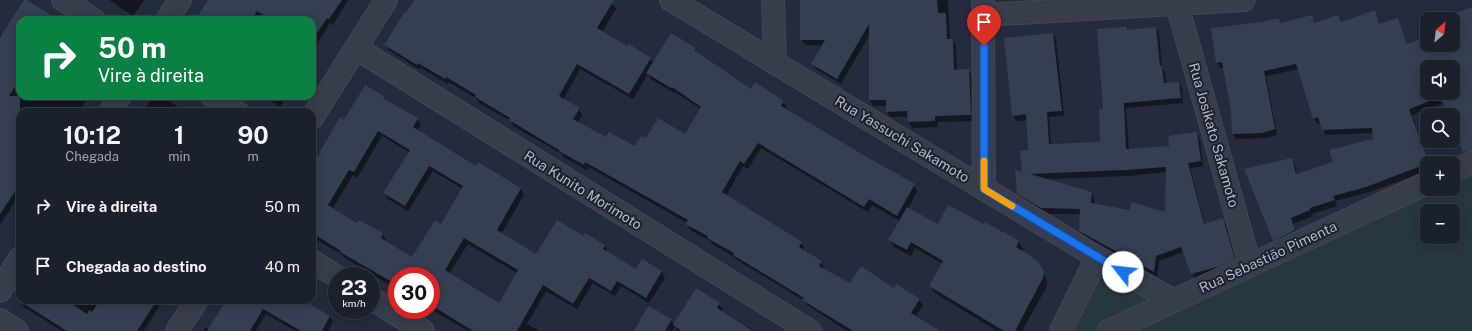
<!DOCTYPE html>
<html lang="pt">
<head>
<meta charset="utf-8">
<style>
  body { margin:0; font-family:"Public Sans",sans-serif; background:#282d39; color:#f1f3f6; height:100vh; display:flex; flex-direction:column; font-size:15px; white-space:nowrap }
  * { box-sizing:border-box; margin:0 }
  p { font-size:13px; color:#a0a3aa }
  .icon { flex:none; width:22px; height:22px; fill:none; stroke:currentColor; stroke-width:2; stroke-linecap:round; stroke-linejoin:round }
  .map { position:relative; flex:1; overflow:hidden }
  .sheet { position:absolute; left:16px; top:108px; width:300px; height:196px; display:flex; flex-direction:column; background:#1b202d; border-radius:12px; box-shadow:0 2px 10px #0003,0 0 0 1px #393e49 }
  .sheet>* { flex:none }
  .top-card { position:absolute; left:16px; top:16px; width:300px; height:84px; border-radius:12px; box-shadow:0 2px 10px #0003,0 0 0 1px #393e49; background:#0b8043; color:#fff; overflow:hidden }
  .needle { width:26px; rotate:28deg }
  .tools { position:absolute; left:1420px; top:12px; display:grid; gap:8px }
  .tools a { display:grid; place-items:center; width:40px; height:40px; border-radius:8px; background:#1b202d; box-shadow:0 2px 10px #0003,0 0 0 1px #393e49; font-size:20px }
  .speed { position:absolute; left:328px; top:267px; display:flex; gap:8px; font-size:20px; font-weight:700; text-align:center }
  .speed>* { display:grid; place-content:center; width:52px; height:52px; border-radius:50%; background:#1b202d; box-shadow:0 2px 10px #0003,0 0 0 1px #393e49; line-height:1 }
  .speed small { font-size:10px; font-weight:400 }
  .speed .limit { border:6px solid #d22; background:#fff; color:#111 }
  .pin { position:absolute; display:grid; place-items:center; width:34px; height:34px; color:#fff; margin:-41px -17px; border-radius:50% 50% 50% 0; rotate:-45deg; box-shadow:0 0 4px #0007 }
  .pin .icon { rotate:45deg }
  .me { position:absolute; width:44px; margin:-22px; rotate:299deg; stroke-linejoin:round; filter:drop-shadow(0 0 3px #0008) }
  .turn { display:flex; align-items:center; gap:14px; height:84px; padding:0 16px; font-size:18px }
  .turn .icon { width:52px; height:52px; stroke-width:2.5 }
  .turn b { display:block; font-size:28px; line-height:34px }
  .eta { display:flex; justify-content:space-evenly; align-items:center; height:68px; text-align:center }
  .eta b { font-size:24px; font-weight:700; line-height:28px }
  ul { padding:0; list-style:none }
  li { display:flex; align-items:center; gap:12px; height:60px; padding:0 16px }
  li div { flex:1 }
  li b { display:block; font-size:15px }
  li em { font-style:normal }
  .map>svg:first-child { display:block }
  .green { fill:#26373d; fill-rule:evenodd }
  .shadow { fill:#0007; fill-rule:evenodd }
  .building { fill:#363e52; fill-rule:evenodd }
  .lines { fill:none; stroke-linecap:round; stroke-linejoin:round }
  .minor-casing { stroke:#414655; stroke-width:24 }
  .minor { stroke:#383d4c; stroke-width:22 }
  .route-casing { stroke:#114b97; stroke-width:10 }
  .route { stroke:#1a73e8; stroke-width:7 }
  .slow { stroke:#f59e0b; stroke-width:7 }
  .labels { text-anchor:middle; stroke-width:4; stroke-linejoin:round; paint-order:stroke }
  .street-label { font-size:14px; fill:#b3b8c7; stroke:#1d2231 }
</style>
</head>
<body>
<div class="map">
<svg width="1472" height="331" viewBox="0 0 1472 331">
  <rect width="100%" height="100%" fill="#242b3c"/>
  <path class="green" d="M1472,171v160h-349l309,-142h21v-9zM1427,211h26v26h-26z
    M1098,262l69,39 -66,30h-36z"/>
  <path class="shadow" d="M25,0l25,20h-30v76h69l-10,16h-59v82l-20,31v-191l3,1z
    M109,0h35l-11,16z
    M209,0h139l-15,25 -3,-2 -18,29v-32h-111l2,-2 -3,-4z
    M415,0h193l4,3 4,6 -14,23 26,16 22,10 3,5 42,-14 3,5 53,36 32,12 4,5 -2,3 129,75 3,6 -9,18 30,17 81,16 4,7 -2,3 21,18 5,11v5l-25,45h-25l-62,-38 -5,-7 13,-22 -28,-16 -4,8 -17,-9 -4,-7 10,-19 -28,-16 -4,7 -107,-64 -13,21 -5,-3 -17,30 75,46 3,6 -1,3 18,11 3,6 -1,1 27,16 44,4 25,10 4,6 -7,12 20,14h-89l-40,-26 -2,-4 -68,-41 -1,-2 -24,-14 -2,-3 -20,-11 -3,-7 -98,-56 -2,3 -24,-13 -1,-3 -49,-28 -2,-5 -32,-18 -3,-5 -27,-16 -1,2 -27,-16 -1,2 -31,-20 -3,-5zM580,69l53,30 15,-25 3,5 23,14 1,-1 26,17 -16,26 -39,5 -11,8 -29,-9 -28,-16 4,-8 -3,-6 -16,-9z
    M800,0h148l2,40h3l3,6 1,25 11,-1 4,6 1,45 -35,1v5l-26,1 -3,-6v-5h-19l-3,-6v-5h-14l-3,-6v-66l-29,50 -25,-15 -4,-5 11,-18 -18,-1 -4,-6z
    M1374,12l6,13 18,-6 9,25 20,-7v8h26v-26h-7l26,-5v137l-6,3 -13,-28v-11h-4l-5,-12 -32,12 17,48h-2v8l-58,21 -34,9 2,5 -25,8 1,2 -20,8 5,12 -21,10 -3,-6 18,-81 3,6 2,10 37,-12 41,-23 -1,-7 -48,2 -6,-12 -3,1 -3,-6 -15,-49 -33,7 11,59 -11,3 -30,1 -3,-5 -1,-23 -8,-43h-4l-3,-5 45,-40 16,-4 3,5 30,-8 4,7 23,-7 4,7zM1427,67h26v26h-26z
    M1127,28l1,3 28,-3 3,5 3,35 3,4 1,12 13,-1 3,5 1,15 -57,5 3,42 41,-3 27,-14 3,6 3,27 -13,2 15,57 18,-5 3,5 11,39 -42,15 -11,-27 -25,9 -2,16 -74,-40 -3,-6 1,-17h-37l-22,-14 -4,-6 11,-43 -2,-31 -11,1 -3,-6 40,-81 3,5 8,77 -15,1 2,27 50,-1 3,-33zM1167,172l-1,41 -36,-1 -36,-7v-7l-3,-6 -47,-13 85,-3z
    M153,96h8l25,16h-43z
    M262,96h25l-7,11z
    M383,97l1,3 33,19 4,6 -4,6 59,36 2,-4 43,26 3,6 -23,39 35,21 48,-18 21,9 3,7 28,17 26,2 3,6 -16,25 -28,-17 -6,10 -22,-13 -16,26 -31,-18 -19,33 13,7h-72l-37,-22v-33h-34v13l-52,-31 -2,-3 -31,-18v-70l32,-46zM382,136l27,16 -25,41 4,6 20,12 25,-40 30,18 -21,36 -29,33 -28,-17 1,-1 -4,-6 -24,-10 -25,-16 20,-33 4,3zM468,244l49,29 -17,31 -51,-30z
    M22,300h141l-19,31h-82l-38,-24 -3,-6z
    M227,300h74l29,17 3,5 -5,9h-32l-30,-17 -10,17h-53l2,-4 4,2z
    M719,304l4,6 -2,2 34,19h-77l-3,-5 -3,5h-37l36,-11 3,5z"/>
  <path class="building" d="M24,0h3l31,20h-38v59l-11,17h11v88l-20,30v-177z
    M208,0h134l-13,19 -2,-1 -15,23v-21h-40l-15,-9 -6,9h-42l-10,-6z
    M414,0h200l-17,28 30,18 2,-2 22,14 -22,36 -52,-30 -18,32 21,12 -7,11 33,18 3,-5 26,14 6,-10 5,2 12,-20 27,16 16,-27 -29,-20 -1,1 -25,-15 25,-40 25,15 -2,2 57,39 4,-7 29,19 -3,5 84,50 50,28 -18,32 -28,-17 -5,8 -106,-64 -14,21 -4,-3 -18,31 80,50 -3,5 23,14 -3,5 31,17 11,-17 33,22 2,-4 24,15 -9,14 29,18h-87l-51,-31 2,-2 -71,-43 1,-2 -27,-15 1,-2 -23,-12 3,-4 -103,-58 -1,3 -25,-14v-1l-50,-30 1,-2 -35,-21 1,-2 -30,-18 -1,2 -27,-16 -1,2 -33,-20 20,-32 1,1z
    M800,0h137l1,13h8l1,26h6l1,31 15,-1 2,46 -36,1v5l-27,1 -1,-11 -21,1v-12h-17v-76l-32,55 -26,-15 14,-24h-25z
    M1472,7v143l-9,2 -10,-24v-13h-5l-8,-18 -31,12 20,54 -63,24 -33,9 2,4 -25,8v2l-19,8 4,12 -22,11 -29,-72 48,-11 4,16 37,-12 -4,-12 44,-11 -1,-11 -50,2 -4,-13 -5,2 -17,-55 -32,7 11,58 -13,4 -30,1 -1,-23 -9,-49 -6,1 -5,-35 51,-6 17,-4 1,5 32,-8 2,8 24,-8 3,7 34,-12 4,14 19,-6 9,26 20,-8v9h26v-26h-8l-1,-2zM1427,67h26v26h-26z
    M1127,27v3l29,-3 4,39h2l2,17 15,-1 2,16 -57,5 2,46 43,-3 -1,-10 29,-4 4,29 -13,2 16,61 19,-6 12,41 -15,7 -29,8 -10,-27 -25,9 -2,16 -75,-41 1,-22 -39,-1 -24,-14 -2,-24 7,2 -2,-21 8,-1 -2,-36 -14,2 -8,-78 49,-5 9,78 -15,1 2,32 51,-2 -1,-33h4l-6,-80zM1166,167l-1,45 -34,-10 -2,8 -38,-7 1,-11 -62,-18 95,-4z
    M365,85l19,11 -1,2 35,20 -5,9 63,39 2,-4 43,26 -24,42 39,24 21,-34 27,16 1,-3 20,12 -2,4 33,20 6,-10 20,12 -16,27 -29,-17 -6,10 -22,-13 -16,26 -30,-19 -26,46h-44l-42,-26v-29h-34v9l-57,-33 1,-1 -29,-18v-67l28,-49 4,3zM378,131l32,19 -27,43 22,13 24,-40 34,20 -22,38 -6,-4 -23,37 -31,-19 2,-5 -24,-13 -2,3 -29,-18 21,-35 5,2zM464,238l54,32 -19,33 -54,-33z
    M948,205l36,19 1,-2 17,10 1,-1 16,10 -3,6 16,10 6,5 4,5 2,6 -1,5 -28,53h-11l-75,-45 14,-25 -32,-19 -4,8 -19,-10 19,-33 31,17z
    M696,288l24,15 -3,5 36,23h-71l-9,-6z
    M18,300h48l21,14 2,-4 3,2 8,-12h57l-20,31h-70z
    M226,300h77l27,16 -8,15h-21l-38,-22 -13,22h-43z
    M648,306l24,13 -7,12h-31z"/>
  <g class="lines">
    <defs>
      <path id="minor" d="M63,0l31,20
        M671,0l426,257 77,44
        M773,0l2,62
        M983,0l1,189
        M1177,4l73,261
        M984,15l260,-15
        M167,20l13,-20
        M356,48l454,283
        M212,96l25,16
        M110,112l10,-16
        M312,118l74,-118
        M1453,171l19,-9
        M312,261l25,16
        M0,291l20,-33
        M371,298l52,33
        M0,320l17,11
        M177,331l20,-31
        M1061,331l36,-74
        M1109,331l318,-148"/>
    </defs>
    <use href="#minor" class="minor-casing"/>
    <use href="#minor" class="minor"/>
  </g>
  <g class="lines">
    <defs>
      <path id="route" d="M984,46v143l139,83"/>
    </defs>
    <use href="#route" class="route-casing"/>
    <use href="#route" class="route"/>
    <path class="slow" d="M984,161v28l28,17"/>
  </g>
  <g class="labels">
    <g class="street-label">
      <text transform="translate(1214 135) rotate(74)" y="5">Rua Josikato Sakamoto</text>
      <text transform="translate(902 139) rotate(31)" y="5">Rua Yassuchi Sakamoto</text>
      <text transform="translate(583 190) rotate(32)" y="5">Rua Kunito Morimoto</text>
      <text transform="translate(1268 257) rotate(-25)" y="5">Rua Sebastião Pimenta</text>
    </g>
  </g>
</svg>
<div class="tools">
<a><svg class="needle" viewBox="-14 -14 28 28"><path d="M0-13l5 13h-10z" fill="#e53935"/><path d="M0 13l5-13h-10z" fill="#a0a3aa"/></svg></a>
<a><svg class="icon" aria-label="sound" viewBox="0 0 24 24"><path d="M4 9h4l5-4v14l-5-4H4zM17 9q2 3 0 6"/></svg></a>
<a><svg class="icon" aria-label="search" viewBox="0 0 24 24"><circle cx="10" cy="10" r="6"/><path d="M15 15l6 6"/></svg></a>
<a>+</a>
<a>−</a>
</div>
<div class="speed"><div>23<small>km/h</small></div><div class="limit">30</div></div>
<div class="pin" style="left:984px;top:46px;background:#d93025"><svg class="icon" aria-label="arrive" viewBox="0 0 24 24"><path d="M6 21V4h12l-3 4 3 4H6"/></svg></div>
<svg class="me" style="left:1123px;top:272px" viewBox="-20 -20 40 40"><circle r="19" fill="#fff"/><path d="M0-13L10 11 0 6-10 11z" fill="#1a73e8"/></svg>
<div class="top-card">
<div class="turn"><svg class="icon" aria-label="right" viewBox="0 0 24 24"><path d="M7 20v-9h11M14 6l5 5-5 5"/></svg><div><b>50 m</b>Vire à direita</div></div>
</div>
<section class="sheet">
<div class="eta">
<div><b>10:12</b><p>Chegada</p></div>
<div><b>1</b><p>min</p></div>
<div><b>90</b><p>m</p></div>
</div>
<ul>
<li><svg class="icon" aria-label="right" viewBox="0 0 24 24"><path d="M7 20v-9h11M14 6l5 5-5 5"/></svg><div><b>Vire à direita</b></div><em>50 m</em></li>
<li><svg class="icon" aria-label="arrive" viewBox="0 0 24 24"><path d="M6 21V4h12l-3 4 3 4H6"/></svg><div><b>Chegada ao destino</b></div><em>40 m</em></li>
</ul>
</section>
</div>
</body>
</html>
